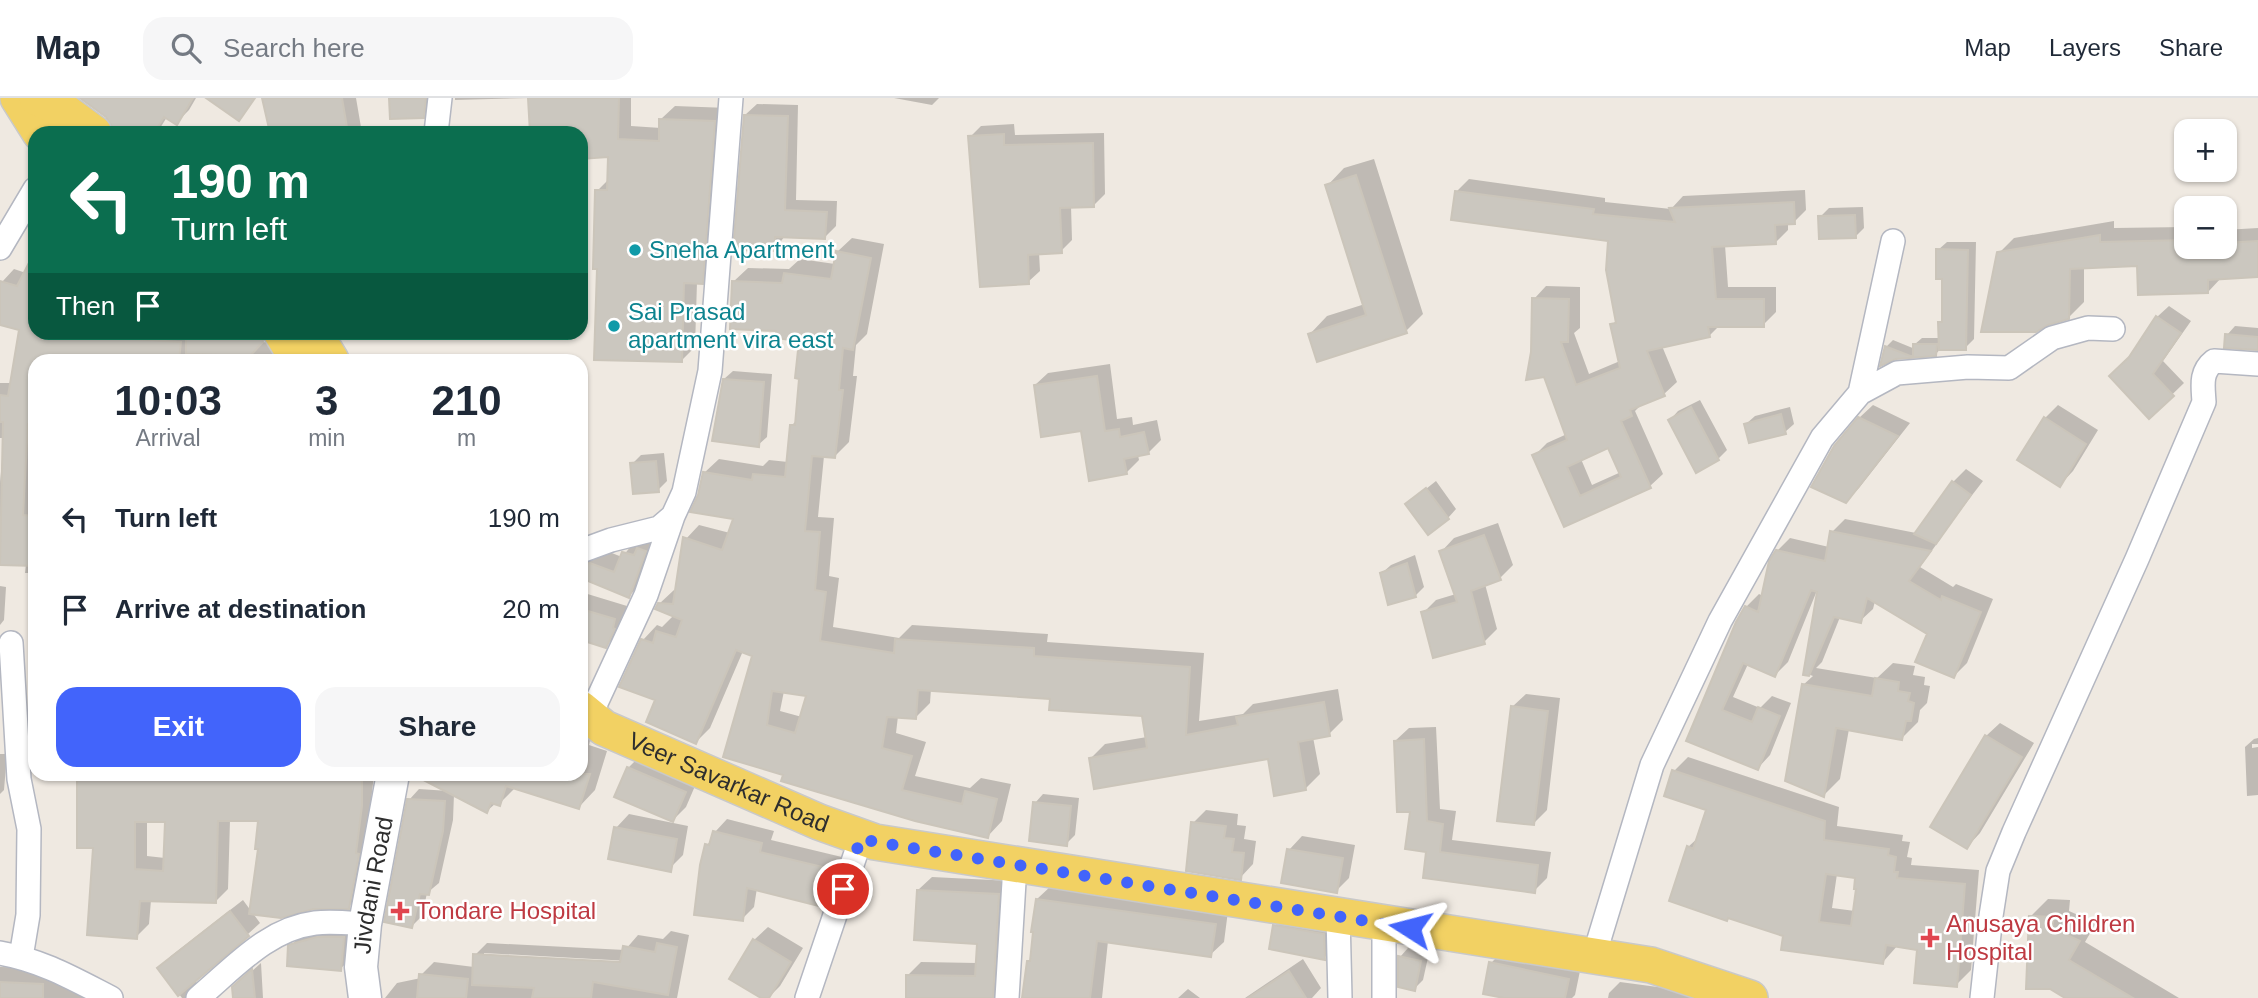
<!DOCTYPE html>
<html lang="en">
<head>
<meta charset="utf-8">
<style>
  body { margin:0; font-family:Arial,sans-serif; background:#f6f6f7; color:#1f2937; height:100vh; display:flex; flex-direction:column; font-size:26px; white-space:nowrap }
  * { box-sizing:border-box; margin:0 }
  p { font-size:23px; color:#747a83 }
  .icon { flex:none; width:38px; height:38px; fill:none; stroke:currentColor; stroke-width:2; stroke-linecap:round; stroke-linejoin:round }
  .map { position:relative; flex:1; overflow:hidden }
  .details { position:absolute; left:28px; top:256px; width:560px; height:427px; display:flex; flex-direction:column; background:#fff; border-radius:21px; box-shadow:0 2px 5px #0004 }
  .details>* { flex:none }
  .guide { position:absolute; left:28px; top:28px; width:560px; height:214px; border-radius:21px; box-shadow:0 2px 5px #0004; background:#0b6e4f; color:#fff; overflow:hidden }
  .controls { position:absolute; left:2174px; top:21px; display:grid; gap:14px }
  .controls a { display:grid; place-items:center; width:63px; height:63px; border-radius:14px; background:#fff; box-shadow:0 2px 5px #0004; font-size:35px }
  .pin { position:absolute; display:grid; place-items:center; width:60px; height:60px; color:#fff; margin:-30px; border:4px solid #fff; border-radius:50%; box-shadow:0 2px 7px #0007 }
  .me { position:absolute; width:77px; margin:-38px; rotate:279deg; stroke-linejoin:round; filter:drop-shadow(0 0 5px #0008) }
  .turn { display:flex; align-items:center; gap:24px; height:147px; padding:0 28px; font-size:32px }
  .turn .icon { width:91px; height:91px; stroke-width:2.5 }
  .turn b { display:block; font-size:49px; line-height:60px }
  .then { display:flex; align-items:center; height:66px; padding:0 28px; background:#0003; gap:14px; font-size:26px }
  .eta { display:flex; justify-content:space-evenly; align-items:center; height:119px; text-align:center }
  .eta b { font-size:42px; font-weight:700; line-height:49px }
  .button { display:flex; gap:14px; margin-top:auto; padding:14px 28px }
  .button a { flex:1; height:80px; border-radius:21px; background:#4264fb; color:#fff; font-size:28px; font-weight:700; line-height:80px; text-align:center }
  .button a+a { background:#f6f6f7; color:#1f2937 }
  ul { padding:0; list-style:none }
  li { display:flex; align-items:center; gap:21px; height:91px; padding:0 28px }
  li div { flex:1 }
  li b { display:block; font-size:26px }
  li em { font-style:normal }
  header { display:flex; align-items:center; gap:42px; box-sizing:border-box; height:98px; padding:0 35px; background:#fff; border-bottom:2px solid #e0e1e3 }
  header strong { font-size:33px }
  nav { display:flex; gap:38px; margin-inline-start:auto; font-size:24px }
  .search { width:490px; height:63px; background:#f6f6f7; display:flex; align-items:center; gap:18px; box-sizing:border-box; padding:0 24px; border-radius:21px; color:#747a83; font-size:26px }
  .map>svg:first-child { display:block }
  .shadow { fill:#0003; fill-rule:evenodd }
  .building { fill:#cbc7bf; stroke:#cbc5ba; stroke-width:2; fill-rule:evenodd }
  .lines { fill:none; stroke-linecap:round; stroke-linejoin:round }
  .street-casing { stroke:#b4b7c1; stroke-width:26 }
  .secondary-casing { stroke:#b4b7c1; stroke-width:35 }
  .primary-casing { stroke:#c9c9c9; stroke-width:38 }
  .street { stroke:#fff; stroke-width:23 }
  .secondary { stroke:#fff; stroke-width:32 }
  .primary { stroke:#f2d163; stroke-width:35 }
  .route { stroke:#4264fb; stroke-width:12; stroke-dasharray:0 21.6 }
  .culture-dot { fill:#0f9aa8; stroke:#fff; stroke-width:2.5 }
  .health-dot { fill:#e0444e; stroke:#fff; stroke-width:2.5 }
  .labels { text-anchor:middle; stroke-width:5; stroke-linejoin:round; paint-order:stroke }
  .culture-label { font-size:24px; fill:#0d838f; stroke:#fff; text-anchor:start }
  .street-label { font-size:24px; fill:#2e2e2e; stroke:#fff }
  .health-label { font-size:24px; fill:#be3a42; stroke:#fff; text-anchor:start }
</style>
</head>
<body>
<header>
<strong>Map</strong>
<div class="search"><svg class="icon" aria-label="search" viewBox="0 0 24 24"><circle cx="10" cy="10" r="6"/><path d="M15 15l6 6"/></svg>Search here</div>
<nav><a>Map</a><a>Layers</a><a>Share</a></nav>
</header>
<div class="map">
<svg width="2258" height="900" viewBox="0 0 2258 900">
  <rect width="100%" height="100%" fill="#efe9e1"/>
  <path class="shadow" d="M83,0h113l-7,12 -12,12 -10,-5 -10,16h-38l-12,-17z
    M263,0h93l6,35h-91z
    M409,0h28v4l-14,14z
    M455,0h176v28l30,2v-9l14,-13 53,2 -12,161 -14,14 -5,-1 -2,65 -14,14 -82,-93 -2,-77 12,-12 1,-23 -29,1v-24h-49l-2,-35 -75,2z
    M894,0h45l-7,7z
    M757,6l41,1 -2,95 41,1 -1,25 -11,11 -40,-1 -11,14 -29,-135z
    M1014,26l1,11 89,-2 1,61 -11,11 -23,1 1,34 -11,11 -22,1 1,19 -12,11 -58,-145 11,-11z
    M1374,61l49,155 -17,17 -96,3 17,-18 38,-12 -38,-118 17,-18z
    M1469,81l136,19v4l66,7 12,-13 122,-6 1,20 -12,12h-6v8l-12,12 -51,3 3,42h48v25l-13,13h-43l-10,10 -48,11 15,36 -13,12 -20,8 -9,9 28,63 -13,12 -85,39 -31,-69 13,-13 20,-9 -22,-59 -12,-22 1,-54 12,-13 34,1v41l-6,5 15,41 31,-13 -8,-36 5,-5 -7,-81 -154,-47zM1609,348l12,26 -29,13 -11,-26z
    M1863,109l1,21 -9,9 -35,-20 9,-9z
    M2114,123v7l72,-1v20h38v-17l34,-2v47l-36,2 -14,15 -69,-28 -55,3v35l-15,15 -70,-64 15,-15z
    M852,140l32,6 -17,90 -11,11 -3,31h4l-8,66 -15,15 -10,-1 -6,61 16,1 -5,58 10,2 -6,49 66,11 13,-13 136,9 -1,8 157,11 -5,68 44,-7 10,-10 85,-15 5,31 -14,14 -16,3 7,37 -15,15 -36,-32 -178,1 14,-14 42,-7 -4,-22 -91,-18 -121,-8 -1,14 -14,14 -18,-1 -2,17 30,9 -11,34 55,12 11,-10 30,6 -9,37 -14,15 -263,-80 29,-101 -11,-4 -33,77 -14,14 -39,-43 -14,-59 14,-15 5,2 12,-12 -15,-11 15,-14h3l8,-50 14,-15 31,8 5,-16 -36,-21 5,-23 15,-14 44,7 6,-6 19,2 4,-37 5,-5 4,-43 -1,-38 -22,-10 -45,-47 15,-14 41,1 11,-10 35,5 2,-12zM784,593l24,4 -6,22 -22,-6z
    M1947,144h29l-2,97 -9,9h-24l-5,6 -41,3 -9,-10 7,-7 22,9v-5l7,-6h19l-1,-15 4,-4v-42l-6,-27z
    M35,157v77h236l-9,10 23,2 2,16h-68v-7l-28,-1v8h-156v213h-10l1,-9 -26,-1v-80l4,-45h-4v-55h12l9,-54 -21,-6v-35l2,-6 12,-13 12,4z
    M2169,208l22,15 -28,40 21,22 -35,34 -18,-61 26,-39z
    M2235,228l23,2v22l-31,-15z
    M1110,266l7,55 15,-2 1,8 24,-5 4,20 -13,13 -10,2 1,5 -13,13 -91,-88 13,-12z
    M733,273l39,3 -5,63 -9,8 -34,-66z
    M1700,302l27,50 -9,9 -22,12 -26,-51 8,-9z
    M1873,307l37,18 -51,65 -13,13 13,-83z
    M2058,307l40,25 -25,41 -13,14 -15,-67z
    M1790,309l4,17 -9,8 -39,-8 9,-8z
    M664,355l3,28 -9,9 -26,-26 9,-9z
    M1966,371l17,12 -44,57h2l-21,29 33,20 3,-3 37,15 -26,64 -13,13 -25,-43 -54,-32 -2,8 -13,12 -20,-4 -18,45 -6,6 61,10 16,-15 22,3 -2,9 12,2 -1,8 6,1 -3,17 -7,7 -2,12 -16,16 -53,-9 -9,50 -16,16 -21,-110 10,-9 -8,-3 13,-85 -30,74 -13,13 -27,-11 -15,33 27,11 12,-12 19,7 -21,52 -12,13 -70,-28 58,-133 13,-13 4,2 14,-45 13,-13 39,9 3,-15 13,-13 71,14 37,-51z
    M1436,383l20,28 -8,9 -41,-14z
    M581,409l5,8v5l-5,5z
    M1498,425l15,42 -13,13 -15,6 12,45 -13,13 -61,-29 13,-13 20,-6 -15,-42 13,-14z
    M658,440l-16,45 -13,13 -48,-20v-10l13,-14 10,-2 18,7 15,-18z
    M1415,457l9,32 -9,9 -33,-23 9,-8z
    M0,488l6,1 -2,33 -4,5z
    M581,494l46,14 -8,26 -13,14 -25,-8z
    M35,537v17l-6,-2z
    M35,559v53l-4,-1 -2,-25z
    M1526,596l34,4 -13,112 -14,14 -21,-117z
    M2000,625l34,20 -54,90 -13,14 19,-111z
    M1436,629l4,82 16,2 -4,29 99,12 -4,26 -13,13 -106,-41 -16,-40 -17,-69 14,-13z
    M581,635l10,3 -2,9 18,6 -12,39 -16,17 -63,-20 -17,17 -3,-1 -9,8 -33,-17 -1,26 -14,63 -12,10 -5,23 -10,10 -3,-126 10,-11 30,2 -34,-17h166z
    M2258,640v6h-6v4l6,-1v48l-11,1 -2,-49 9,-8z
    M0,656h7l-3,36 -4,4z
    M641,657l57,24 -12,28 -13,13 -45,-52z
    M1688,659l151,50 -2,19 66,9 -1,6 8,1 -3,15 5,1 -1,7 68,5 -8,100 -15,15 -37,-36 -21,-4 -15,17 -98,-27 -97,-88 11,-10 9,-28 -34,-38zM1837,776l20,3 -2,34 -23,-3z
    M80,676h294l-13,120 -13,13 -96,5 8,11 -64,58 3,14 5,3h-22l-23,-30 12,-12 72,-56 8,11 9,-63v-29l-30,1 -2,69 -12,12 -65,-1 -2,24 -13,13 -41,-91h-16zM147,722h20l-2,38 -18,-2z
    M1043,696l36,4 -4,37 -9,9 -31,-41z
    M1206,712l32,4 -1,11 9,1 -2,13 12,2 -3,23 -13,14 -47,-55z
    M629,716l59,12 -5,29 -13,13 -54,-40z
    M727,721l47,12 -3,9 75,18 -11,34 -12,13 -66,-17 -3,19 -12,12 -35,-74 5,-5 3,-8z
    M1302,738l53,9 -6,33 -13,13 -47,-41z
    M932,779l80,4v117h-104v-23l13,-13 56,1 1,-21 -60,-52z
    M1051,788l177,25 -4,31 -14,13 -102,-14 -6,57h-78l5,-37 3,-3 5,-59z
    M2048,801l22,1 -1,11 27,12 -11,19 94,56h-111l-37,-82z
    M1283,820l49,7 1,24 -9,9 -49,-32z
    M357,826l-3,32 -14,13 -50,-23 14,-13z
    M768,829l35,21 -23,38 -12,12h-4l-10,-58z
    M671,833l18,4 -12,63h-292l12,-15 24,-5v-3l13,-13 40,5 1,-12 12,-12 138,7 13,-15 25,4zM484,855l145,8v4l-145,-8z
    M1408,850l21,5 -6,27 -9,9 -14,-32z
    M1504,852l77,16 -6,29 -3,3h-59l-22,-35z
    M1303,861l18,29 -9,10h-67z
    M261,865l2,35h-29l9,-19z
    M0,869l58,1 54,30h-112z
    M1620,884l105,14v2h-117l1,-5z
    M1188,891l12,9h-22z"/>
  <path class="building" d="M80,0h113l-16,27 -13,-8 -10,16h-38l-10,-16z
    M206,0h49l-16,23z
    M262,0h80l6,35h-78z
    M389,0h37l-2,20 -34,1z
    M528,0h91l-1,41 41,2v-22l56,2 -12,163 -19,-1 -2,79 -88,-2 3,-91h-4l2,-79h12l1,-33 -27,2v-26h-51z
    M744,17l44,1 -3,94 42,2 -2,27 -50,-2v14l-42,-1z
    M1004,36v11l89,-2 1,64 -34,1 2,45 -34,2 1,29 -49,3 -12,-151z
    M1356,77l51,158 -90,29 -9,-28 58,-19 -41,-130z
    M1455,93l139,18 -1,5 82,8 -6,-14 125,-6 1,22 -20,1 1,19 -64,3 4,52h48v28h-56l2,10 -63,14 18,45 -35,14 2,6 -11,5 30,67 -87,39 -32,-72 35,-15 -23,-63 -18,3 5,-28 1,-54 37,1 -1,43h-7l15,43 44,-17 -10,-44 6,-1 -10,-53 2,-29 -157,-21zM1608,350l13,29 -41,19 -13,-29z
    M1855,117l1,23 -37,1 -1,-23z
    M2100,137v7l86,-2v7h38v-4l34,-2v36l-50,3v13l-70,2 -1,-29 -67,3 -1,50 -21,6 -12,7h-55l16,-80z
    M1936,151l32,1 -2,100h-27l-1,-28h4v-43h-6z
    M35,153v81h83l-1,6 64,4 -2,18h-144v64h-7l-5,91 12,1v50l-35,-1 3,-143h-3v-27l8,1 11,-66 -19,-5v-44l17,5z
    M836,153l35,7 -18,92 -10,-2 -4,42h4l-8,68 -23,-2 -7,75 15,1 -5,58 11,2 -6,49 74,12 1,-14 139,9v8l156,11 -4,68 52,-10 -2,-8 88,-15 6,34 -32,6 8,48 -32,6 -6,-37 -174,30 -5,-31 58,-10 -5,-32 -93,-6 1,-11 -132,-9 -2,29 -29,-2 -5,31 30,8 -10,34 60,14 3,-13 32,8 -9,39 -73,-17 -134,-40 2,-6 -60,-18 29,-101 -16,-6 -40,94 -50,-22 9,-22 -36,-13 22,-48 12,4 3,-12 20,6 6,-17 -27,-11 3,-6 15,1 10,-67 39,13 11,-31 -43,-7 8,-17 5,-23 49,8 1,-6 32,3 5,-52h5l4,-46 -4,-1 4,-37 -23,-3v-7l-46,-2 2,-48 50,2 2,-10 47,6zM772,593l34,5 -11,37 -28,-8z
    M2156,218l25,17 -28,41 21,22 -25,23 -40,-43 20,-19z
    M186,234h75l2,10 -13,14 -64,-2z
    M2225,236l33,3v13l-34,-2z
    M1913,246h24l-1,12 -40,3 -16,7 5,-20 28,11z
    M1097,278l8,55 14,-2 1,8 24,-5 5,22 -25,5 3,15 -38,7 -8,-50 -40,6 -7,-52z
    M723,281l41,3 -5,65 -47,-6z
    M1691,309l28,53 -23,13 -28,-53z
    M1781,316l5,20 -37,9 -5,-19z
    M1858,319l40,19 -52,67 -35,-16 23,-41z
    M2044,319l42,27 -26,43 -43,-27z
    M656,363l3,31 -26,2 -3,-31z
    M1952,383l19,14 -35,49 -22,-10z
    M1426,390l23,31 -21,16 -23,-31z
    M1830,433l101,20 -22,30 32,19 1,-4 39,16 -27,66 -39,-16 12,-28 -60,-36 -6,25 -27,-6 -25,59 -6,-1 14,-83 -6,-2 -36,87 -32,-14 -21,47 30,12 6,-15 22,9 -22,54 -72,-29 50,-119 9,-16 13,6 11,-51 7,-11 49,11z
    M1484,437l17,45 -30,11 14,53 -52,14 -12,-46 36,-10 -18,-51z
    M637,450l9,3 -17,47 -48,-20v-13l9,-2 24,9 8,-20 12,3z
    M1407,465l9,34 -28,8 -8,-32z
    M581,511l34,10 -2,9 2,1 -9,19 -25,-8z
    M1875,580l24,4 -1,9 12,2 -2,8 6,2 -3,18h-5l-4,19 -66,-12 -12,69 -39,-16 17,-97 70,12z
    M1511,608l37,5 -14,114 -37,-4z
    M1985,637l37,22 -55,92 -37,-22z
    M1424,641l3,82 16,3 -3,28 98,13 -3,28 -112,-15 3,-26 -21,-3 5,-37h-13l-3,-71z
    M627,669l59,25 -13,30 -59,-25z
    M1672,672l153,51 -1,19 65,9 -1,6 8,2 -2,15h4l-1,6 68,6 -8,103 -43,-4 3,-33 -31,-5 -3,19 -102,-14 2,-14 -55,-18 -1,3 -58,-20 18,-55 6,3 13,-39 -42,-14zM1826,776l29,4 -1,11h2l-5,37 -32,-4z
    M77,676h285v32l-6,47 3,1 -10,55h-35l-33,9 -32,-4 9,-65h-3l3,-28h-40l-2,82 -76,-2 -3,38 -50,-4 6,-87h-16zM135,724h30l-2,49 -28,-2z
    M412,676h178l-11,35 -73,-23 -6,20 -9,-3 -4,10z
    M407,701l38,2 -2,30 -14,64 -9,-1 -8,34 -28,-6z
    M1033,704l38,4 -4,40 -38,-5z
    M1191,724l35,4 -2,12 10,1 -2,13 12,1 -3,27 -55,-9z
    M614,729l63,12 -6,33 -63,-13z
    M713,733l49,12 -2,9 75,18 -12,37 -76,-19 -4,33 -49,-6 6,-50 5,-21 4,1z
    M1287,751l56,9 -6,35 -56,-10z
    M917,792l82,4 -6,104h-87v-23l69,1 2,-32 -63,-4z
    M1036,801l180,25 -5,33 -114,-16 -7,57h-68l5,-37h3l3,-29h-2z
    M230,813l19,25 -71,60 -21,-28z
    M2029,818l25,1 -2,11 28,13 -11,19 64,38h-68l-15,-9h-24z
    M1273,827l51,9 1,26 -56,-11z
    M317,839h27l-3,34 -54,-5 1,-21z
    M753,841l38,23 -22,36h-8l-32,-19z
    M657,845l20,4 -9,48 -75,-13 -2,16h-59l2,-10 -62,-3 1,-31 147,8 3,-16 32,6z
    M1398,858l23,5 -6,30 -17,-4z
    M1489,864l80,17 -4,19h-61l-21,-4z
    M252,871l3,29h-22l-1,-11z
    M1289,873l17,27h-58z
    M419,876l49,5 -2,19h-49z
    M0,884l43,2v14h-43z"/>
  <g class="lines">
    <defs>
      <path id="street" d="M436,35l4,-35
        M0,150l35,-59
        M1860,295l33,-152
        M581,453l30,-11 48,-12 14,-12 11,-24 26,-121 21,-273
        M11,545l8,136 10,50 -1,86 -7,42
        M590,618l56,-121 27,-79
        M1338,817l2,83
        M0,855c41,7 74,26 111,45
        M1594,858l58,-191 68,-144 102,-183 38,-45 37,-20 71,-6 41,1 43,-30 36,-10 25,1
        M198,900c36,-30 69,-69 117,-75 16,-2 34,0 50,1
        M807,900l54,-160
        M1007,900l8,-133
        M1384,900v-75
        M1982,900l9,-82 7,-45 16,-39 123,-273 67,-157c-1,-16 -4,-30 10,-41l44,3"/>
      <g id="secondary">
        <path id="s1" d="M365,900l-4,-31 4,-43 28,-150"/>
      </g>
      <g id="primary">
        <path d="M18,0l22,35"/>
        <path d="M37,0l23,10 34,25"/>
        <path d="M281,234l17,28"/>
        <path d="M314,234l17,28"/>
        <path id="s2" d="M581,611l23,19 215,94 56,20 776,123 99,33"/>
      </g>
    </defs>
    <use href="#street" class="street-casing"/>
    <use href="#secondary" class="secondary-casing"/>
    <use href="#primary" class="primary-casing"/>
    <use href="#street" class="street"/>
    <use href="#secondary" class="secondary"/>
    <use href="#primary" class="primary"/>
  </g>
  <g class="lines">
    <path class="route" d="M843,791l18,-51 14,4 535,86"/>
  </g>
  <g class="culture-dot">
    <circle cx="635" cy="152" r="7"/>
    <circle cx="614" cy="228" r="7"/>
  </g>
  <g class="health-dot">
    <path d="M396.5 802.5h7v7h7v7h-7v7h-7v-7h-7v-7h7z"/>
    <path d="M1926.5 829.5h7v7h7v7h-7v7h-7v-7h-7v-7h7z"/>
  </g>
  <g class="labels">
    <g class="culture-label">
      <text x="649" y="160">Sneha Apartment</text>
      <text x="628" y="222">Sai Prasad<tspan x="628" dy="28">apartment vira east</tspan></text>
    </g>
    <g class="street-label">
      <text dy="8" stroke="none"><textPath href="#s2" startOffset="166">Veer Savarkar Road</textPath></text>
      <text dy="8" stroke="none"><textPath href="#s1" startOffset="114">Jivdani Road</textPath></text>
    </g>
    <g class="health-label">
      <text x="416" y="821">Tondare Hospital</text>
      <text x="1946" y="834">Anusaya Children<tspan x="1946" dy="28">Hospital</tspan></text>
    </g>
  </g>
</svg>
<div class="controls">
<a>+</a>
<a>−</a>
</div>
<div class="pin" style="left:843px;top:791px;background:#d93025"><svg class="icon" aria-label="arrive" viewBox="0 0 24 24"><path d="M6 21V4h12l-3 4 3 4H6"/></svg></div>
<svg class="me" style="left:1410px;top:830px" viewBox="-20 -20 40 40"><path d="M0-17L14 15 0 8-14 15z" fill="#4264fb" stroke="#fff" stroke-width="4"/></svg>
<div class="guide">
<div class="turn"><svg class="icon" aria-label="left" viewBox="0 0 24 24"><path d="M17 20v-9H6M10 6l-5 5 5 5"/></svg><div><b>190 m</b>Turn left</div></div>
<div class="then">Then<svg class="icon" aria-label="arrive" viewBox="0 0 24 24"><path d="M6 21V4h12l-3 4 3 4H6"/></svg></div>
</div>
<section class="details">
<div class="eta">
<div><b>10:03</b><p>Arrival</p></div>
<div><b>3</b><p>min</p></div>
<div><b>210</b><p>m</p></div>
</div>
<ul>
<li><svg class="icon" aria-label="left" viewBox="0 0 24 24"><path d="M17 20v-9H6M10 6l-5 5 5 5"/></svg><div><b>Turn left</b></div><em>190 m</em></li>
<li><svg class="icon" aria-label="arrive" viewBox="0 0 24 24"><path d="M6 21V4h12l-3 4 3 4H6"/></svg><div><b>Arrive at destination</b></div><em>20 m</em></li>
</ul>
<div class="button"><a>Exit</a><a>Share</a></div>
</section>
</div>
</body>
</html>
